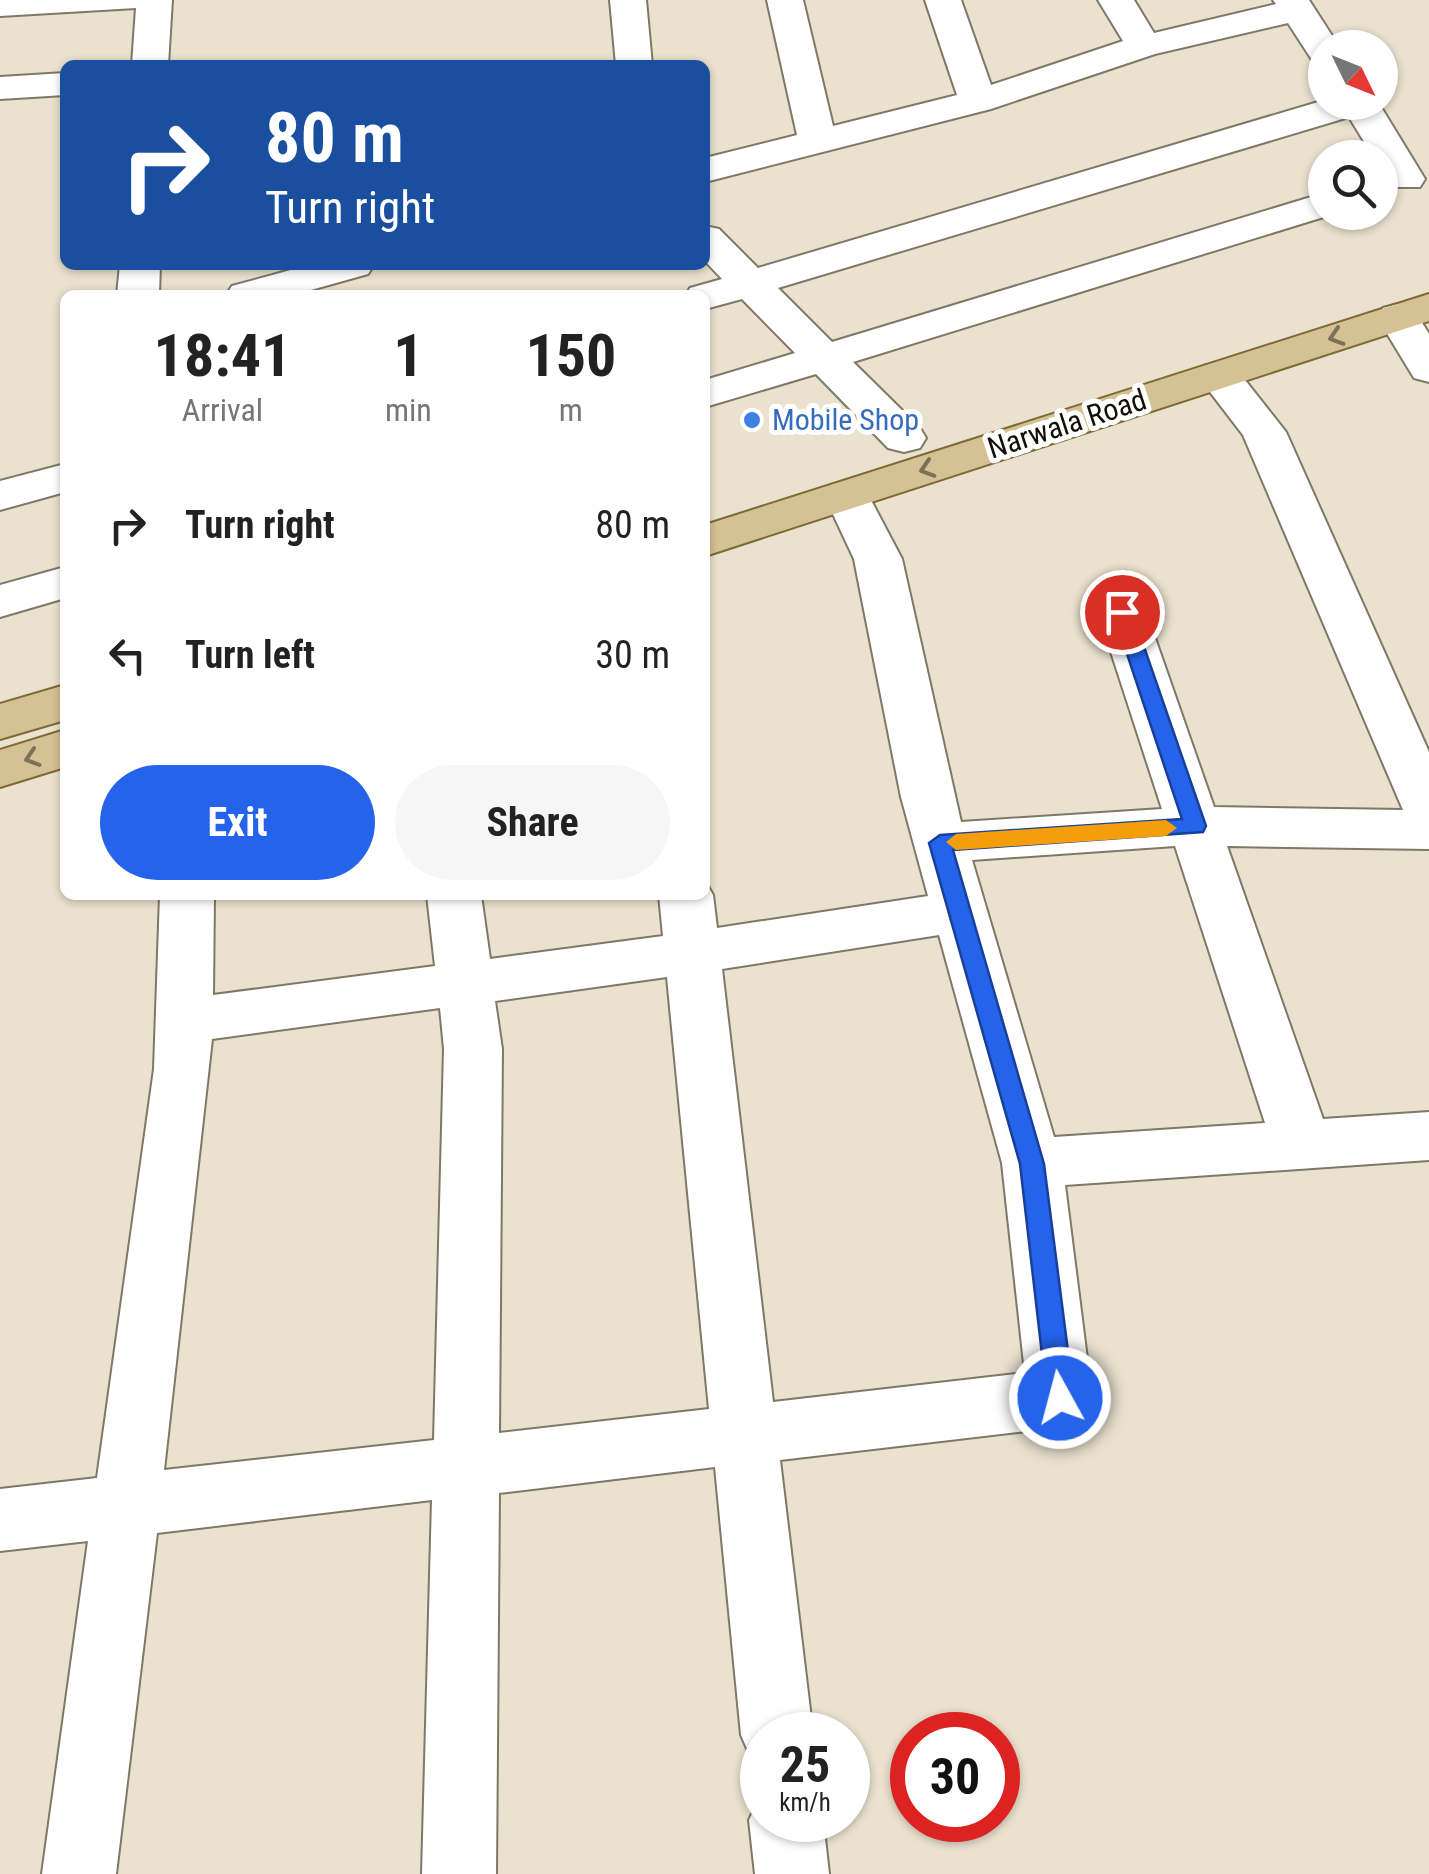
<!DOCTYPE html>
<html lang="en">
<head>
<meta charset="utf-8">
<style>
  body { margin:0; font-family:"Roboto Condensed",sans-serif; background:#f6f6f6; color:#222; height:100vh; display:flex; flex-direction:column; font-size:38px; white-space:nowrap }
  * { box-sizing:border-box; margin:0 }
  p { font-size:32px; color:#767676 }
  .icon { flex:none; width:55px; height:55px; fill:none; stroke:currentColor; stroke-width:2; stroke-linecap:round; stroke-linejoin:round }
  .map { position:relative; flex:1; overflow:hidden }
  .side { position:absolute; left:60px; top:290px; width:650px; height:610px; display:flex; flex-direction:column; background:#fff; border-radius:15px; box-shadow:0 2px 8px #0004 }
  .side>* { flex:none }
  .hud { position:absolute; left:60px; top:60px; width:650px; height:210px; border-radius:15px; box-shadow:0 2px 8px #0004; background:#1a4fa0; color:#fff; overflow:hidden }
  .needle { width:65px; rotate:133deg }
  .tools { position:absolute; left:1308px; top:30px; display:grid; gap:20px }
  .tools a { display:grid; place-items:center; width:90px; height:90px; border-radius:50%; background:#fff; box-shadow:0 2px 8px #0004; font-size:50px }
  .speed { position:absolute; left:740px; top:1712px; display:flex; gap:20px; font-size:50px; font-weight:700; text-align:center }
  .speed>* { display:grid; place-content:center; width:130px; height:130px; border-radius:50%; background:#fff; box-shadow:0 2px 8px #0004; line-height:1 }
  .speed small { font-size:25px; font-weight:400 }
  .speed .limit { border:15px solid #d22; background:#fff; color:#111 }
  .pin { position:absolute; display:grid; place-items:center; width:85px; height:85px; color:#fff; margin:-42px; border:5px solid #fff; border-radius:50%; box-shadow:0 2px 10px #0007 }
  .me { position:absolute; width:110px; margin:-55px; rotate:353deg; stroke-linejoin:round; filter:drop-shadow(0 0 8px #0008) }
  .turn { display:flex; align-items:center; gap:35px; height:210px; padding:0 40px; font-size:45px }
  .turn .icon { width:130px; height:130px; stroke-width:2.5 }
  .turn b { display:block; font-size:70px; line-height:85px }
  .eta { display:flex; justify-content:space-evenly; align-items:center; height:170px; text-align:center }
  .eta b { font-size:60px; font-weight:700; line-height:70px }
  .cta { display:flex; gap:20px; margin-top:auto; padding:20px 40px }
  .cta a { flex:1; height:115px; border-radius:60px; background:#2563eb; color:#fff; font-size:40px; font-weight:700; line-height:115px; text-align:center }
  .cta a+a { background:#f6f6f6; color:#222 }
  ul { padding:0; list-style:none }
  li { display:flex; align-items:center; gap:30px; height:130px; padding:0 40px }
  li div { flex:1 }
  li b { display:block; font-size:38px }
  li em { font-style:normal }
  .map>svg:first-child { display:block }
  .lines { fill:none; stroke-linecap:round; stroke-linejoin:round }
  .minor-casing { stroke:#807867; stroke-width:4 }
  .major-casing { stroke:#7d6935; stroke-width:4 }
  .minor { fill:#fff; fill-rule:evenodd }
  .major { fill:#d4c294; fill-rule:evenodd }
  .oneway { stroke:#7d7155 }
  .route { fill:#2563eb; stroke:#184099; stroke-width:2.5 }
  .slow { fill:#f59e0b }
  .shop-dot { fill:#3f7fe0; stroke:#fff; stroke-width:4 }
  .labels { text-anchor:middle; stroke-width:10; stroke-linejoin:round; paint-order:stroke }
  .shop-label { font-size:30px; fill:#366cbe; stroke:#fff; text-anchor:start }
  .street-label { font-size:30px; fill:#120f09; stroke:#fff }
</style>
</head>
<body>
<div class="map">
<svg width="1429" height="1874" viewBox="0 0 1429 1874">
  <rect width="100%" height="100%" fill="#eae1ce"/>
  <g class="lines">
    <defs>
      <path id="minor" d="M0,0h172l-4,65h-36l4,-57 -136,8z
        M610,0h36l6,65h-36z
        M767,0h36l30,126 124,-31 -32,-95h36l30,85 132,-44 -25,-41h36l20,33 122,-29 -3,-4h36l31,48h-15v15l-13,-3 -24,-37 -133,31 -164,55 -286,73v-24l92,-23z
        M65,73v22l-65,4v-22z
        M1325,100l53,2 47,77 -5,8h-28l-12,-19v-10h-6l-25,-41 -571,171 54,54 479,-145 14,-4v19h15l-487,150 67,66 6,10 -6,10 -16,4 -16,-4 -72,-74 -111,33v-27l90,-27 -53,-54 -37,10v-14h-19l4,-7 32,-9 -17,-18v-35l14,3 39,39z
        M120,265h40l-1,30h-42z
        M309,265h65l-6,9 -75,21h-67l6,-9z
        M1398,304l15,4 16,26v48l-15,-4 -37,-61 6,-9z
        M1219,362l15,4 52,66 143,320v97l-202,-3 96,273 106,-7v48l-364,25 27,213 -9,20 -23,9 -280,33 33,275h-51v30l-10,-5 -11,-25 -26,-268 -216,26 -3,381h-74l10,-374 -275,33 -41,341h-74l46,-333 -88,10v-62l97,-11 57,-409 6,-174h54l-1,100 222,-29 -8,-71h54l9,64 173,-23 -4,-41h46v-14l8,14 4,33 211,-32 -27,-99 -47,-238 -30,-64 7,-10 16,-4 16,4 39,74 59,263 201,-13 -64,-197 7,-11 17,-5 17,5 7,11 68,195 189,3 -160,-375 -46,-60 7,-9zM1175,846l90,277 -211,14 -82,-277zM939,935l63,228 23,210 -252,29 -51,-433zM667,977l42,432 -210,24 3,-384 -7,-48zM440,1008l4,41 -10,391 -270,30 48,-431z
        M65,464v28l-65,18v-29z
        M65,567v31l-65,19v-32z
        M762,1793v27h61l6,54h-74l-6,-54z"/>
      <path id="major" d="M1429,294v27l-724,235v-31z
        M65,685v35l-65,19v-35z
        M65,730v37l-65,20v-37z"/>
    </defs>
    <use href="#minor" class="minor-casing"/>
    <use href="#major" class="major-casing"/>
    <use href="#minor" class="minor"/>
    <use href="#major" class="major"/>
  </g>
  <defs><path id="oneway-chevron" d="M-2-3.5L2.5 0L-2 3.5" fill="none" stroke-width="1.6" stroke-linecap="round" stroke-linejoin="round" transform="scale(2.5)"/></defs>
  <g class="oneway">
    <use href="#oneway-chevron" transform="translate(1336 337) rotate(162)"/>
    <use href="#oneway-chevron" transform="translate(927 469) rotate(162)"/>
    <use href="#oneway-chevron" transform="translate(32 758) rotate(162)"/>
  </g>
  <path class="route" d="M1122,605l10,7 74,214 -3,6 -250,18 91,314 30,234 -4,9 -10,3 -9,-3 -4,-9 -27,-234 -91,-321 11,-8 242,-16 -69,-207z"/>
  <path class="slow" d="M1166,820l11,8 -11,8 -210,14 -10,-8 10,-8z"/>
  <circle class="shop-dot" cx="752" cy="420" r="10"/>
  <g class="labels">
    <g class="shop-label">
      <text x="772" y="430">Mobile Shop</text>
    </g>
    <g class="street-label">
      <text transform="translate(1067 424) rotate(-18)" y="10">Narwala Road</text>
    </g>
  </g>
</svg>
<div class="tools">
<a><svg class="needle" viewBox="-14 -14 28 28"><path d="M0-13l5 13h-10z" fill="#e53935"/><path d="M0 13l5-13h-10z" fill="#767676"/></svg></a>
<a><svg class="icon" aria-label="search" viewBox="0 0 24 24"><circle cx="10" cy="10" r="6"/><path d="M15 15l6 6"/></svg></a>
</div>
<div class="speed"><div>25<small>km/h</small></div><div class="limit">30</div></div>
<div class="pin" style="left:1122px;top:612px;background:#d93025"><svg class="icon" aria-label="arrive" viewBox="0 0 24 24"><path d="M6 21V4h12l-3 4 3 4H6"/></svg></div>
<svg class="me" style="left:1060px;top:1398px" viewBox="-20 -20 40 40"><circle r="17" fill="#2563eb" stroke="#fff" stroke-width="3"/><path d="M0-11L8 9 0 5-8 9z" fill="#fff"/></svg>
<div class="hud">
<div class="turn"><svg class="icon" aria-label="right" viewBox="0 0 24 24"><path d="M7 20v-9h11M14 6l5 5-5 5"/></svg><div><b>80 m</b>Turn right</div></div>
</div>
<section class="side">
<div class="eta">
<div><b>18:41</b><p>Arrival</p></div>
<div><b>1</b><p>min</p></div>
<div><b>150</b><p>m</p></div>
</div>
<ul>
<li><svg class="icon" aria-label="right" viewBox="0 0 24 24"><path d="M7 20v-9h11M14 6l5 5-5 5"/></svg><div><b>Turn right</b></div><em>80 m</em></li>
<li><svg class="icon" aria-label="left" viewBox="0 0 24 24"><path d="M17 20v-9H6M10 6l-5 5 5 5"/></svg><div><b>Turn left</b></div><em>30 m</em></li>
</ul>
<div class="cta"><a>Exit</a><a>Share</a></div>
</section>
</div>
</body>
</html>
